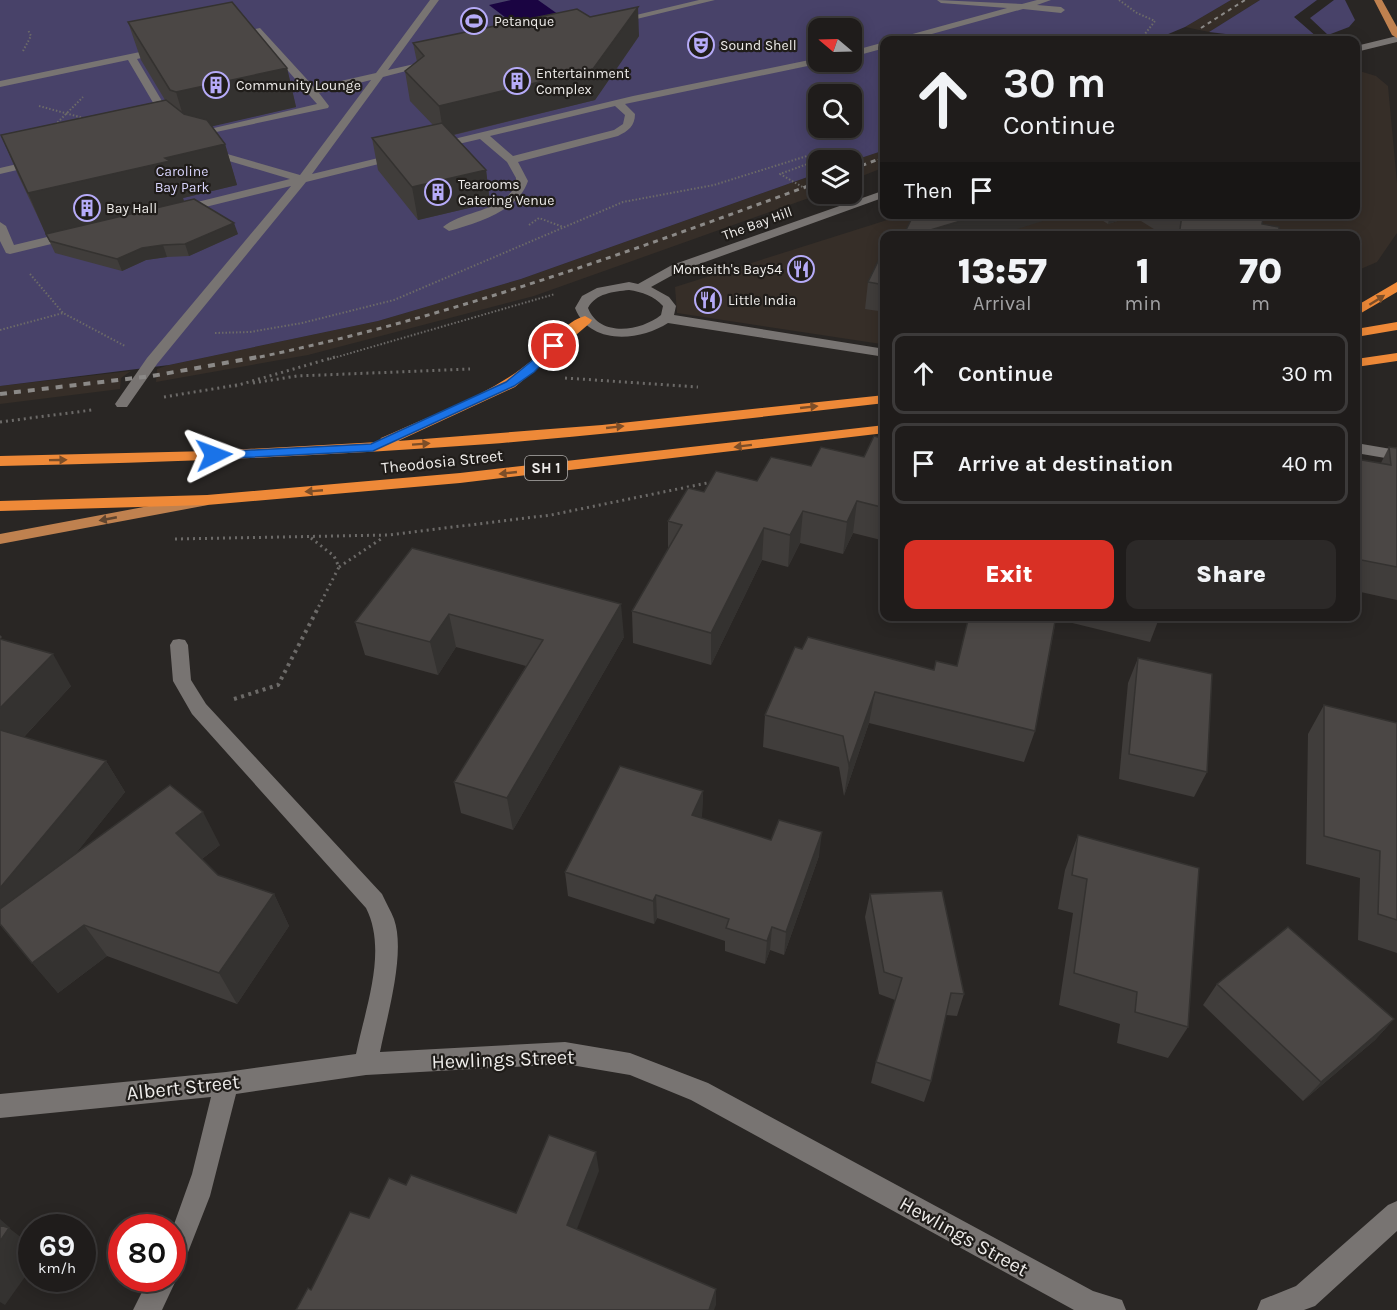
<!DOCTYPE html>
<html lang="en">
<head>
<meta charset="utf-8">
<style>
  body { margin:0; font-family:Karla,sans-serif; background:#2c2928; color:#f1f3f6; height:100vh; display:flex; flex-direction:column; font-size:22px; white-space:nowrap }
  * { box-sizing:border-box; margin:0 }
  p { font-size:20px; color:#a1a1a3 }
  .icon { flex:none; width:33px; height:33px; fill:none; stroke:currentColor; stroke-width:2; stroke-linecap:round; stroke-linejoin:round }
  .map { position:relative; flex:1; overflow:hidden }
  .sheet { position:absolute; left:880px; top:231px; width:480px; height:390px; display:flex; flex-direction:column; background:#1f1c1b; border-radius:12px; box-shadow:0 3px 15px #0003,0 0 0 2px #3c3a3a }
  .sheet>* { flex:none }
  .top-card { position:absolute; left:880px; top:36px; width:480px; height:183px; border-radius:12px; box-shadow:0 3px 15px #0003,0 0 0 2px #3c3a3a; background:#1f1c1b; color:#f1f3f6; overflow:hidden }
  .needle { width:39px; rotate:289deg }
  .controls { position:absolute; left:808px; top:18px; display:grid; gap:12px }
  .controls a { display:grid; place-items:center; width:54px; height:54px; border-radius:12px; background:#1f1c1b; box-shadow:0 3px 15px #0003,0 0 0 2px #3c3a3a; font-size:30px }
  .speed { position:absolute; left:18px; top:1214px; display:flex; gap:12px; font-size:30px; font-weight:700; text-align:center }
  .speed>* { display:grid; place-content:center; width:78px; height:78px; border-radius:50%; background:#1f1c1b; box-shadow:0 3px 15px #0003,0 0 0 2px #3c3a3a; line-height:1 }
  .speed small { font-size:15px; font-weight:400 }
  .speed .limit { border:9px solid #d22; background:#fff; color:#111 }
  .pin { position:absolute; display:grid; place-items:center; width:51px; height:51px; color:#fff; margin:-26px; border:3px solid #fff; border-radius:50%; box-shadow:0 2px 6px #0007 }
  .me { position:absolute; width:66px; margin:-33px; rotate:87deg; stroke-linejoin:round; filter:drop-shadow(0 0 4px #0008) }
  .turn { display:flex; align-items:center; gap:21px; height:126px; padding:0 24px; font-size:27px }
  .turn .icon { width:78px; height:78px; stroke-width:2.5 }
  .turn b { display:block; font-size:42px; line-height:51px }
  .then { display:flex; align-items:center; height:57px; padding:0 24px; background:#0003; gap:12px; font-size:22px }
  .eta { display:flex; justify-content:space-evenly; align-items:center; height:102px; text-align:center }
  .eta b { font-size:36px; font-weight:800; line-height:42px }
  .primary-button { display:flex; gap:12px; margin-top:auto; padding:12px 24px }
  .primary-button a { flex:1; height:69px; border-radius:12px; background:#d93025; color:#fff; font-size:24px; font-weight:800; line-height:69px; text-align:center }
  .primary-button a+a { background:#2c2928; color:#f1f3f6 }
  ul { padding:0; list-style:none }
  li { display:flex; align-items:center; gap:18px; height:81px; margin:0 12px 9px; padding:0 12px; border:3px solid #3c3a3a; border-radius:12px }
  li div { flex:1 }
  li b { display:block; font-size:22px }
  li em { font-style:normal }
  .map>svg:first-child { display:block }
  .built { fill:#362e28 }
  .green { fill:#484269; fill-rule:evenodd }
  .water { fill:#1a0442 }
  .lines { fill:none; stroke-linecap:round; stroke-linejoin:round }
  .path-far2 { stroke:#6c6a68; stroke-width:2; stroke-dasharray:1.5 2; stroke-linecap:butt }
  .path-far1 { stroke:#6c6a68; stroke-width:3; stroke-dasharray:2 4; stroke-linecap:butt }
  .path { stroke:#6c6a68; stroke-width:4; stroke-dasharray:3 4.5; stroke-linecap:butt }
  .minor { fill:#787472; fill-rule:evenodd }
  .major { fill:#bf814f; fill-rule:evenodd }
  .highway { fill:#ee8938; fill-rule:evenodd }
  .rail-far2 { stroke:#8b8987; stroke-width:2; stroke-dasharray:4 4; stroke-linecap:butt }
  .rail-far1 { stroke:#8b8987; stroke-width:3; stroke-dasharray:5 5; stroke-linecap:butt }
  .rail { stroke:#8b8987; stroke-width:4; stroke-dasharray:7 7; stroke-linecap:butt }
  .wall { fill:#403d3b }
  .shaded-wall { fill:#343230 }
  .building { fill:#4b4745; stroke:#343230; stroke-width:1.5 }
  .oneway { fill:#7d4e28 }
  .oneway2 { fill:#60452f }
  .route { fill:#1a73e8; stroke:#114b97; stroke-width:1.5 }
  .labels { text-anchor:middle; stroke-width:4.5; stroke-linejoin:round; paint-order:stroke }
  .far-poi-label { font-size:14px; fill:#eeecea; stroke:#201d1a; text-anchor:start }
  .far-park-label { font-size:14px; fill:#d7d3fb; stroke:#201d1a }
  .far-street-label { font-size:14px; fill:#eeecea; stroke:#201d1a }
  .shield { fill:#201d1a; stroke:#b0aeac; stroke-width:1.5 }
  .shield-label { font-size:15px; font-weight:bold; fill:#eeecea }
  .street-label { font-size:16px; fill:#eeecea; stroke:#201d1a }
  .near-street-label { font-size:20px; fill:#eeecea; stroke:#201d1a }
</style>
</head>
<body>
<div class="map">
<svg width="1397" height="1310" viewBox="0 0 1397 1310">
  <rect width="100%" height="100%" fill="#292624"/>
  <path class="built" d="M1231,0h29l-51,32 -24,-5z
    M1356,70l20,6 12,10 9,97v50l-20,29 -21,9v-35h-471v114l-4,-6 -204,-31 -2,-26 228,-72 453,-1z
    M885,150v17l-33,13v-19z
    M819,173l1,21 -286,102 -226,59 -152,27 1,-13 12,-4 209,-44 143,-42z
    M131,371l-10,7 -1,11 -120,15v-18z"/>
  <path class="green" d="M0,0h1231l-46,27 -31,13h-269v110l-33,11 -33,-1v13l-298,106 -143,42 -209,44 -169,21zM819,28h33v34h-33zM819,94h33v34h-33z
    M1260,0h57l-23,17 23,20 -58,1 -50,-6z
    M1334,0h11l10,20 -6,7 -21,8 -18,-17z"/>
  <path class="water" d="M511,0h27l24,17 -44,10 -29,-22z"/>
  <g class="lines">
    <path class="path-far2" d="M1119,0l18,13 18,8 -11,14 14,5
      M1311,40l25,-5
      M23,51l8,-15 -3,-6
      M39,106l48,13
      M55,125l28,-28
      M529,225l10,-7 24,9
      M30,274l33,39 62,33
      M0,330l63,-17
      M215,333l35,-1 52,-9 92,-23 229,-98 91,-17 109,-34 9,4 -52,19 28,16
      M330,359l225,-65"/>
    <path class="path-far1" d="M565,378l133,9
      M253,383l44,-7 173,-7
      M235,386l100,-29
      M164,397l73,-12
      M0,422l92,-12
      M311,538l23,18 5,11 -21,41
      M175,539l213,-4 163,-20 161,-33
      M339,567l45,-30"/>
    <path class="path" d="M234,699l44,-14 41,-79"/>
    <path class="minor" d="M430,0h9l-51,70 44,-10 5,3 -54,14 -71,97 87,-21 4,1v4l-97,24 -149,182 -30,43h-10l-2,-3 32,-46 144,-172 -110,27 -4,-2v-4l113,-28 -88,-26v-4h8l90,26 71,-95 -52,13 10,13 -1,2 -140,30v-4l129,-30 -62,-71 -23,6 -3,-1v-4l31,-6 54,59 62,-14z
      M699,0h16l-99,24 -5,-3z
      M937,0l85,4 15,-4h14l-14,5 24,2 4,3 -4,3 -38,-4 -113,31h-13l1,-2 109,-30 -66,-5z
      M1397,36v6l-41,10v-6z
      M885,42v6l-33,9v-6z
      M164,47l3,1v4l-30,7 38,64 -5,3 -5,-3 -37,-63 -128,27v-6z
      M819,58v4h4l-1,1 -197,41 10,10c0,12 -7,17 -17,22l-100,26 10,19c-10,30 -51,42 -79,50l-6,-4c18,-17 71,-16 73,-49l-9,-16 -27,-23 -43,10 -5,-3 1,-2 200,-48zM615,106l10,9 -2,9 -9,6 -101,26 -23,-20z
      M39,159l4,1v4l-43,10v-6z
      M885,190v7l-205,74 -29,16 18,10 7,9 -2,9 211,34v8l-217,-34c-28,18 -78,23 -93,-15l7,-12 15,-8 32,-6 9,2 34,-19zM629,290c13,2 25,6 34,16l-2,9c-20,16 -61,23 -73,-7 8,-15 25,-16 41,-18z
      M0,222l6,4 8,19 58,-14 6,4 -2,3 -66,16 -4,-1 -6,-12z
      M1356,443l41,7v10l-41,-7z
      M179,639l6,1 3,5 3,35 15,24 176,190c4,9 9,17 12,25 12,34 -7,97 -14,133l185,-10 65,11 78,30 385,208 29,9 4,10h-52l-383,-210 -61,-25 -65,-11 -199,11 -130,19 -26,102 -29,74 -6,3 2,5 -15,32h-29l16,-32h23v-48l20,-56 19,-77 -211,21v-24l226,-22 130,-18c9,-45 32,-103 10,-146l-174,-194 -19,-33 -3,-36 3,-5z
      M1397,1201v30l-82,75 -11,4h-47l4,-10 35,-14 92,-81z"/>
    <path class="major" d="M1374,0h8l15,27v11l-5,-3z
      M202,496l8,5 -2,4 -208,39v-10z"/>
    <path class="highway" d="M1397,282v10l-41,24v-10z
      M585,316l7,4 -2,3 -75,64 -117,54 204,-16 283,-30v8c-132,15 -264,30 -396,41 -163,12 -326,19 -489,22v-10l210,-5 169,-9 2,-4c52,-24 111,-43 155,-81 15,-13 29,-36 49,-41z
      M1397,322v8l-41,7v-8z
      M1397,353v8l-41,6v-8z
      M885,425v8l-425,50 -253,22 -207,6v-10l207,-6 253,-22z"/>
    <path class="rail-far2" d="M1201,28l44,-28
      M878,160l7,-3"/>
    <path class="rail-far1" d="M852,169l30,-11
      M250,359c196,-40 382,-108 569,-177"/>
    <path class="rail" d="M0,394l152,-18 106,-19"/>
  </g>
  <path class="wall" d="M590,17l49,19 -44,64 -141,35 32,35 4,33 -72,17 -40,-50 -6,-32 61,-13 -23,-24 -5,-30 12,-9 -4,-19z
    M128,22l159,46 9,39 -85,19 14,18 12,41 -54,13 1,3 54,33 -49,22 -22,1 -21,3 -24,11 -67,-18 -37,-78 -17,-40 164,-35 -24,-40z
    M1092,214h172l-2,10 17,12h-114l-32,-20 -25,8z
    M885,247v65l-20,-3 3,-27z
    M885,439v102l-32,-8 -10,21 -43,-11 -12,24 -26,-7 -51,105 -78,-22 -1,-32 36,-62v-28l36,-29 53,-11 54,-15 53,-9z
    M1389,447l8,1v152l-41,-9v-132l25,4z
    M412,548l212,89 -111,193 -52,-17 -7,-31 72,-116 -70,-19 -18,28 -73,-20 -10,-33z
    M961,616h199l-10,26 -94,-23 -21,112 -11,31 -155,-39 -25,73 -5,-29 -76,-20 2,-32 37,-66 132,21 23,-4 11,-46 -7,-2z
    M0,635l2,2 -2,2 71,47 -47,51 82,24 19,31 -49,61 144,-8 -18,14 16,16 56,19 15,32 -52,78 -130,-48 -49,37 -58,-68z
    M1138,658l69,114 -13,25 -75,-18 9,-96z
    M1324,705l73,18v230l-39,-13 2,-62 -54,-14 2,-130z
    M703,791l-1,24 -1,3 118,38 -35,99 -14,-5 -5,14 -40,-13v-10l-68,-23 -3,6 -86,-28 -3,-24z
    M1078,835l110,192 -20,31 -51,-15 3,-19 -61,-19 14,-92 -15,-4 7,-39z
    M870,894l94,100 -7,22 -11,-1 -15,66 -7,21 -53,-19 5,-21 19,-62 -16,-6 -14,-77z
    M1217,984l177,35 -19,21 -72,61 -100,-96z"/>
  <path class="shaded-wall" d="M638,7l1,29 -44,64 -151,37 -5,-31z
    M287,68l9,39 -108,25 -12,-40z
    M225,144l12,41 -54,13 1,4 -138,33 -18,-42 137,-35z
    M486,170l4,33 -72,17 -6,-33z
    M984,214h81l-70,22h-78v-2z
    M1110,214h24l-1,2 -25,8z
    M234,223l4,11 -49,22 -4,-12z
    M163,245l4,12 -21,3 -24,11 -5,-12 25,-11z
    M857,501l-4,32 -10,21 4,-32z
    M803,511l-3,32 -12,24 2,-32z
    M764,528l-2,32 -51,105v-32z
    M621,604l3,33 -111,193 -6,-32z
    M449,614l7,33 -18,28 -8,-33z
    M53,654l18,32 -66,71 -5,-7v-42z
    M875,692l-6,31 -25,73 5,-31z
    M106,761l19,31 -115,144 -10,-12v-36z
    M703,791l-1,24 -10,24v-24z
    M203,812l17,33 -26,20 -18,-32z
    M822,832l-3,24 -35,99 2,-23z
    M274,894l15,32 -52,78 -18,-31z
    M656,895l1,23 -3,6 -1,-23z
    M84,925l23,31 -49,37 -26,-30z
    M772,927l-2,23 -5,14 2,-23z
    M1394,1019l-19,21 -72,61 18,-19z
    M596,1152l3,19 -27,71 -5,-17z
    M0,1219l9,8 -7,11 -2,-1z
    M9,1228l23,18v21l-27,38 -5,-3v-61z
    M716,1289v16l-2,5h-5z"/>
  <path class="building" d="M232,2l55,66 -111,24 -6,-2 -42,-68z
    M638,7l-45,62 -154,37 -34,-35 19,-15 -11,-13 164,-34 13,8z
    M166,100l18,14 23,6 18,24 -60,14 5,3 -142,32 -27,-58z
    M442,123l44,47 -74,17 -40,-49z
    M194,199l40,24 -49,21 -22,1 -21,3 -25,11 -67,-18 -4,-7z
    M914,214h70l-67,20 11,2h-37l2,-6 12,2z
    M1181,214h83l-2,10 17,3v9h-100l3,-21z
    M885,247v38l-17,-3z
    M874,436l11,3v69l-28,-7 -10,21 -44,-11 -13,24 -26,-7 -53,105 -79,-22 50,-86 -14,-4 20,-33 16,4 12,-21 41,10 14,-24 40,9 10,-19 43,10z
    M1389,447l8,1v119l-41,-8v-100l35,6z
    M412,548l209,56 -114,194 -53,-16 89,-142 -94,-26 -19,28 -75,-20z
    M969,616h87l-21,115 -160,-39 -26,73 -6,-29 -78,-21 30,-68 7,2 6,-12 126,33 2,-9 21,5z
    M0,639l53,15 -53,54z
    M1138,658l74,16 -5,98 -78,-18z
    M1324,705l73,18v197l-19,-6 2,-63 -56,-15z
    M0,730l106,31 -106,127z
    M620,766l83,25 -11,24 79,25 8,-20 43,12 -36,100 -14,-5 -5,14 -41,-13 3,-9 -73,-24 -3,6 -88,-29z
    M170,785l33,27 -27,21 42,42 56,19 -55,79 -135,-48 -52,38 -32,-39v-15z
    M1078,835l121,33 -11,159 -53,-15 2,-20 -63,-19 13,-94 -15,-4z
    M942,891l22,103 -13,-1 -20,88 -55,-19 26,-84 -18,-6 -14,-78z
    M1288,927l106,92 -73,63 -104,-98z
    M549,1135l47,17 -29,73 149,64 -7,21h-413l12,-22 3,2 39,-78 19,6 20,-40 17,7 5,-10 105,38z
    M0,1225l9,3 -9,13z"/>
  <defs><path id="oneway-solid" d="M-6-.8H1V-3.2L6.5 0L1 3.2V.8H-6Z" transform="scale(1.5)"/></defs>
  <g class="oneway">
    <use href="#oneway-solid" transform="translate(1377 300) rotate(-32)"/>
    <use href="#oneway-solid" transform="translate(809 407) rotate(-6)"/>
    <use href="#oneway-solid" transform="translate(615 427) rotate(-6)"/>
    <use href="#oneway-solid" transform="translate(421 444) rotate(-4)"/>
    <use href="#oneway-solid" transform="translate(743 446) rotate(173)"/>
    <use href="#oneway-solid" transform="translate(58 460) rotate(-1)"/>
    <use href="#oneway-solid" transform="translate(508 473) rotate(174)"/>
    <use href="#oneway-solid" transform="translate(314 491) rotate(175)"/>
  </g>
  <use class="oneway2" href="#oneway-solid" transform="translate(108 519) rotate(169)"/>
  <path class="route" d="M554,343l5,3 -2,3 -23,23 -20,14 -141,65 -159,8 -5,-4 5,-3 157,-8 135,-62z"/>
  <defs>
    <symbol id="stadium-ring" viewBox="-11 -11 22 22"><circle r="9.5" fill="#201d1a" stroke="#b6abf8" stroke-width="1.5"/><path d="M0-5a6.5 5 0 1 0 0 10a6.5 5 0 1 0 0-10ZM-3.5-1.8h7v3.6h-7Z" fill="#b6abf8"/></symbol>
    <symbol id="theatre-ring" viewBox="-11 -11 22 22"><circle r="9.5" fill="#201d1a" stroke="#b6abf8" stroke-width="1.5"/><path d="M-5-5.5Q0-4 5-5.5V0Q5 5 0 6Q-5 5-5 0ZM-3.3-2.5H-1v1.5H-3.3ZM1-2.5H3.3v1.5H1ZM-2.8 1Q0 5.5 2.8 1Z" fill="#b6abf8"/></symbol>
    <symbol id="building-ring" viewBox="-11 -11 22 22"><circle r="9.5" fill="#201d1a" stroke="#b6abf8" stroke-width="1.5"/><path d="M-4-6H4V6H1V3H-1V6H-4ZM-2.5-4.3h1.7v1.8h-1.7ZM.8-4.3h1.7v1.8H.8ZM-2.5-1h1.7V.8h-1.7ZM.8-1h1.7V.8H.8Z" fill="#b6abf8"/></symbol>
    <symbol id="restaurant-ring" viewBox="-11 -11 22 22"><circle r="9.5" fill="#201d1a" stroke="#b6abf8" stroke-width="1.5"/><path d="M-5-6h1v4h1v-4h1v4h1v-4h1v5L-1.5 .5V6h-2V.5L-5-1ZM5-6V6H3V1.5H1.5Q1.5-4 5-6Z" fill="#b6abf8"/></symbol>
  </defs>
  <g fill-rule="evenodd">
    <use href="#stadium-ring" x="459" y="6" width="30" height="30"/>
    <use href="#theatre-ring" x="686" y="30" width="30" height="30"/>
    <use href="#building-ring" x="502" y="66" width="30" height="30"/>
    <use href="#building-ring" x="201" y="70" width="30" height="30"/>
    <use href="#building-ring" x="423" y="177" width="30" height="30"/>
    <use href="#building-ring" x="72" y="193" width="30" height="30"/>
    <use href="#restaurant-ring" x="786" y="254" width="30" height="30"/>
    <use href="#restaurant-ring" x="693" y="285" width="30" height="30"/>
  </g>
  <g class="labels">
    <g class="far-poi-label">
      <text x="494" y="26">Petanque</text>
      <text x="720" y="50">Sound Shell</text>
      <text x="536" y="78">Entertainment<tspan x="536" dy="16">Complex</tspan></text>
      <text x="236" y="90">Community Lounge</text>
      <text x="458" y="189">Tearooms<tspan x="458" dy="16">Catering Venue</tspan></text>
      <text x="106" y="213">Bay Hall</text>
      <text x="782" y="274" text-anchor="end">Monteith's Bay54</text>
      <text x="728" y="305">Little India</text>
    </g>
    <g class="far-park-label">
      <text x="182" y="176">Caroline<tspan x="182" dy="16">Bay Park</tspan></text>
    </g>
    <g class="far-street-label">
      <text transform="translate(757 223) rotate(-20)" y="5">The Bay Hill</text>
    </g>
    <rect class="shield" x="525" y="456" width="42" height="24" rx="4.5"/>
    <g class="shield-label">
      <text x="546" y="473">SH 1</text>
    </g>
    <g class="street-label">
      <text transform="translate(442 461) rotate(-6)" y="6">Theodosia Street</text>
    </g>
    <g class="near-street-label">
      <text transform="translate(503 1059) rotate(-2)" y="7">Hewlings Street</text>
      <text transform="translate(183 1087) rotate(-6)" y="7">Albert Street</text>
      <text transform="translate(964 1236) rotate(29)" y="7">Hewlings Street</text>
    </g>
  </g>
</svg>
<div class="controls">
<a><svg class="needle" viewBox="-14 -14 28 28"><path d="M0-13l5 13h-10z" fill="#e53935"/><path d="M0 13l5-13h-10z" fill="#a1a1a3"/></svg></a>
<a><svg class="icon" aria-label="search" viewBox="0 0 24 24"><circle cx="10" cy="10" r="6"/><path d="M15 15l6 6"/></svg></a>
<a><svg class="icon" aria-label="layers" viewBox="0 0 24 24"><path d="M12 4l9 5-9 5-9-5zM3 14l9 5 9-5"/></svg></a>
</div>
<div class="speed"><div>69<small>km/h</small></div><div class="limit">80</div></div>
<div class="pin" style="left:554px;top:346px;background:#d93025"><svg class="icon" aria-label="arrive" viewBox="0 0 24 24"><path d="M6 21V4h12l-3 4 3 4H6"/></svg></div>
<svg class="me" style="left:214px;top:455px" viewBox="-20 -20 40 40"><path d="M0-17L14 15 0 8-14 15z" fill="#1a73e8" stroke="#fff" stroke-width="4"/></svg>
<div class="top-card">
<div class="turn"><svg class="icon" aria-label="ahead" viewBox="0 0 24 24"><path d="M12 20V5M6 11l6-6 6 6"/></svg><div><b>30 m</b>Continue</div></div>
<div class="then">Then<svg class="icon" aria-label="arrive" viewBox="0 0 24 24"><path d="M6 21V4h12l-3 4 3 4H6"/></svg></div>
</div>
<section class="sheet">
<div class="eta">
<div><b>13:57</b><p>Arrival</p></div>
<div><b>1</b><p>min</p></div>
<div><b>70</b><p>m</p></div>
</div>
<ul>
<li><svg class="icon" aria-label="ahead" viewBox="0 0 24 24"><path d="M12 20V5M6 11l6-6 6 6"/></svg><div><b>Continue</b></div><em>30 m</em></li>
<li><svg class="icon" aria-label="arrive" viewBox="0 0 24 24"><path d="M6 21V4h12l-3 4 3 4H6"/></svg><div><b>Arrive at destination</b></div><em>40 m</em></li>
</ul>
<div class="primary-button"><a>Exit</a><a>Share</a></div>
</section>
</div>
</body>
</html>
